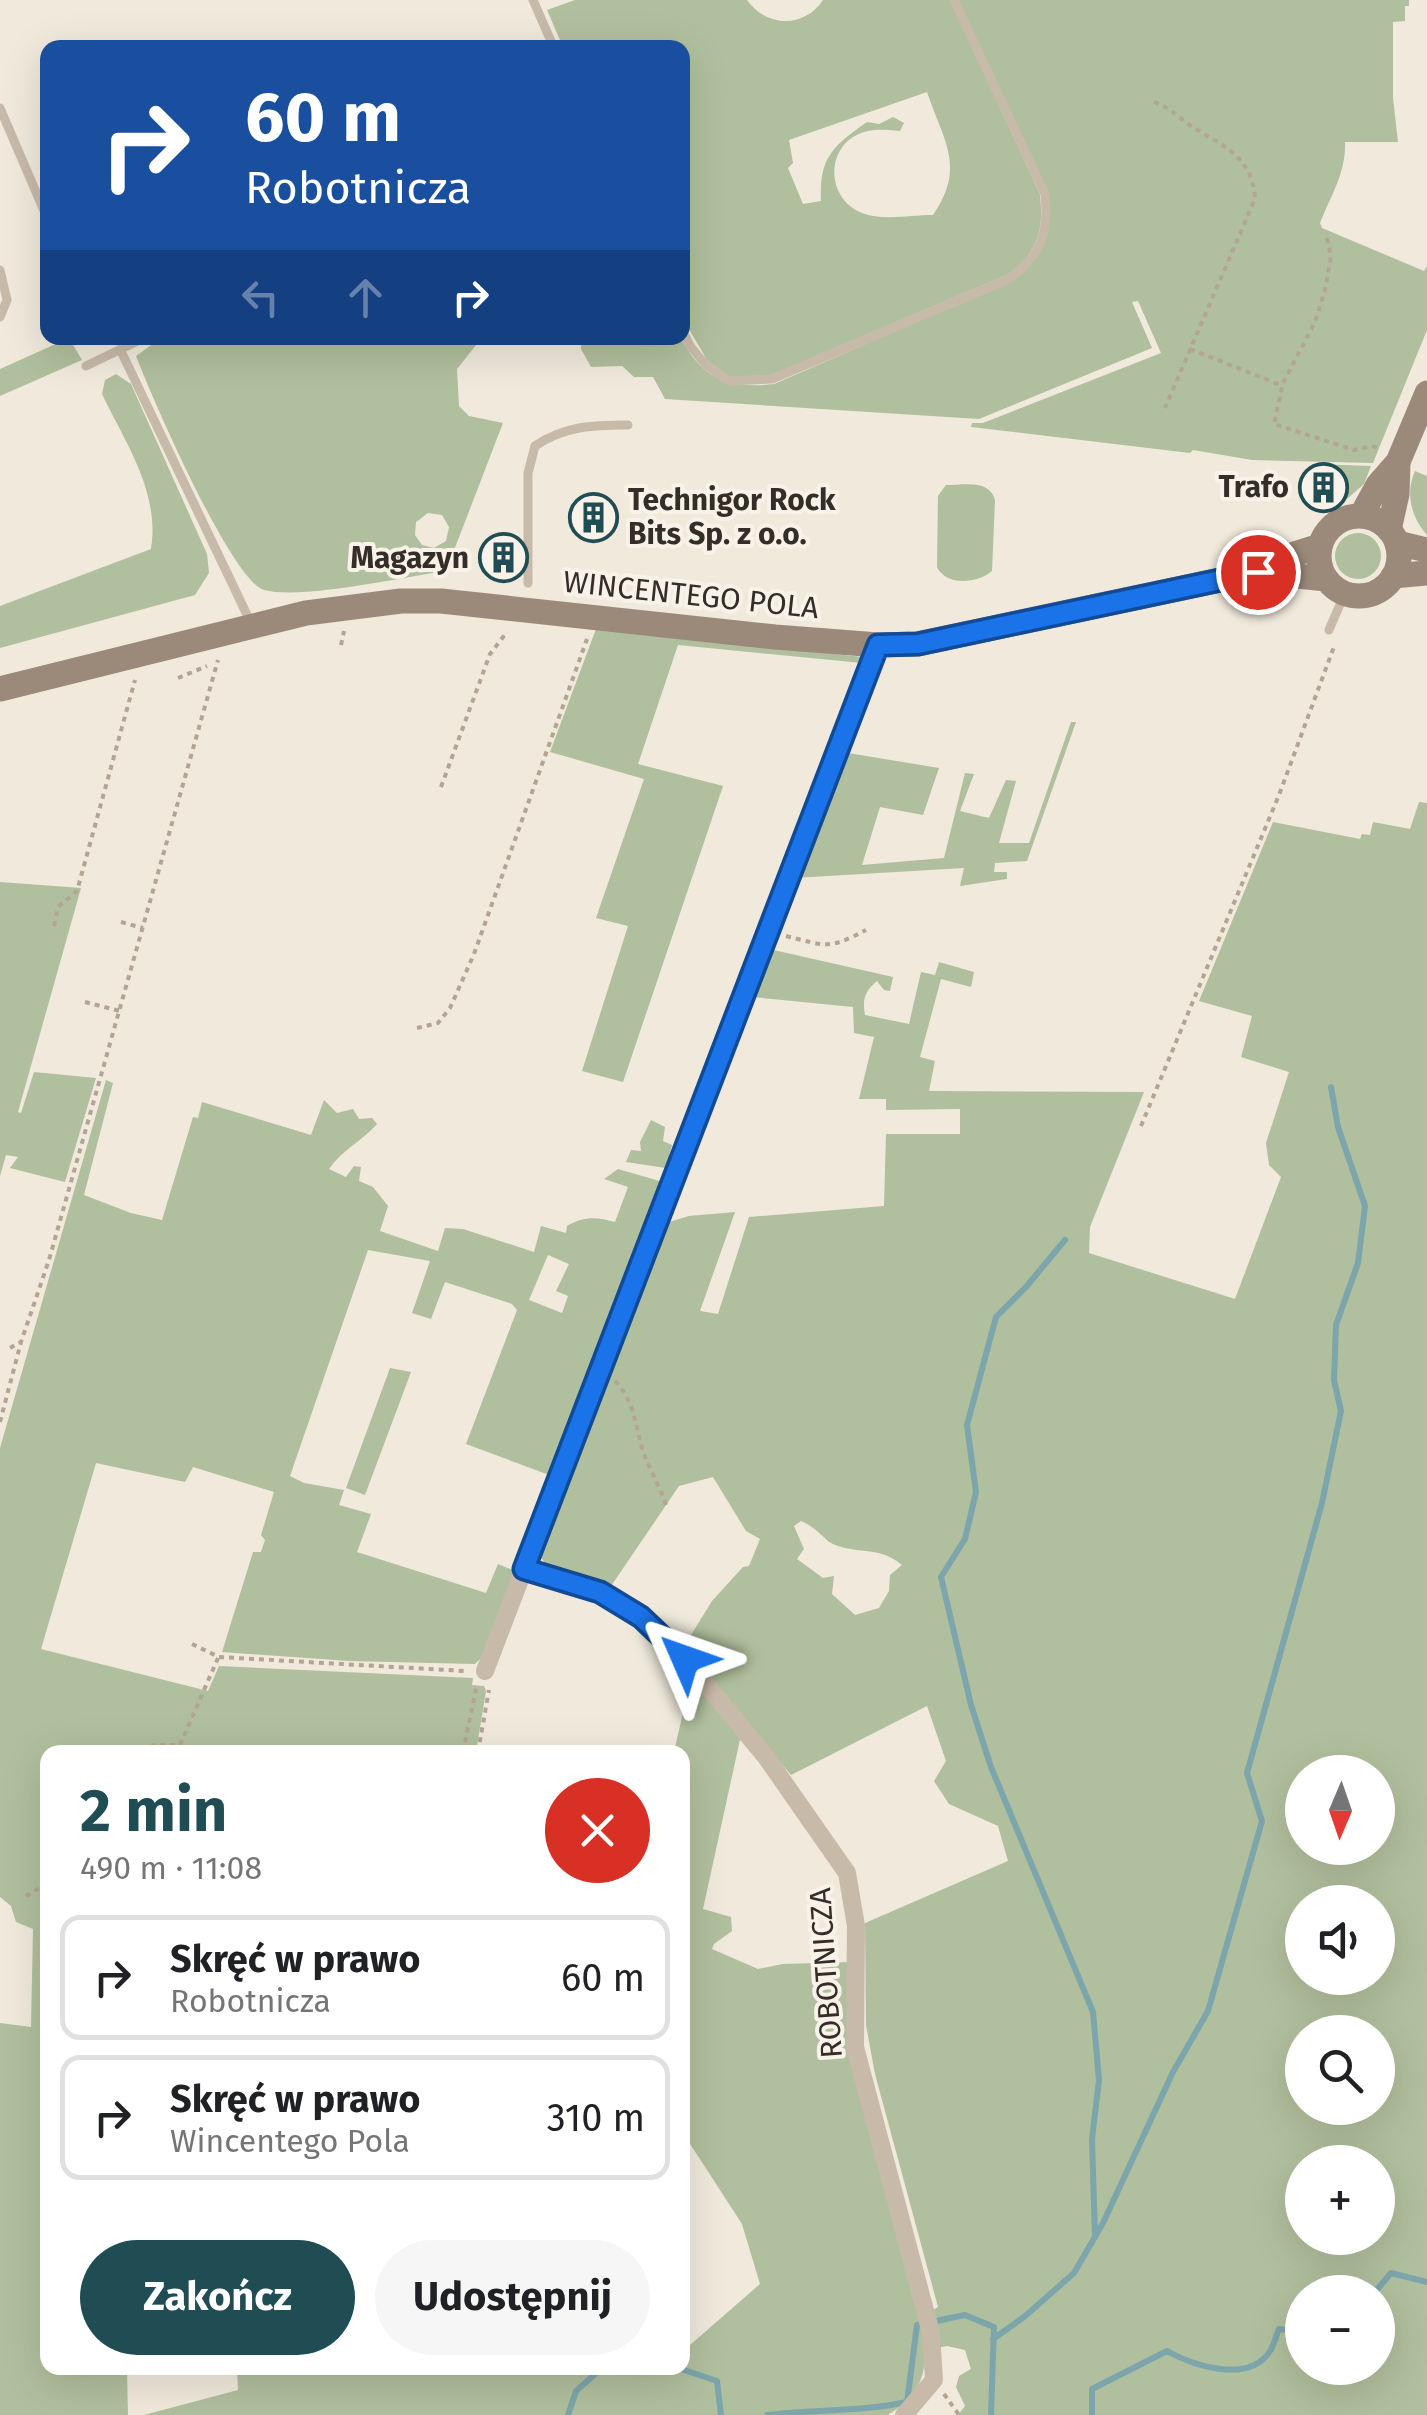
<!DOCTYPE html>
<html lang="pl">
<head>
<meta charset="utf-8">
<style>
  body { margin:0; font-family:"Fira Sans",sans-serif; background:#f6f6f6; color:#202124; height:100vh; display:flex; flex-direction:column; font-size:38px; white-space:nowrap }
  * { box-sizing:border-box; margin:0 }
  p { font-size:32px; color:#757577 }
  .icon { flex:none; width:55px; height:55px; fill:none; stroke:currentColor; stroke-width:2; stroke-linecap:round; stroke-linejoin:round }
  .map { position:relative; flex:1; overflow:hidden }
  .drawer { position:absolute; left:40px; top:1745px; width:650px; height:630px; display:flex; flex-direction:column; background:#fff; border-radius:20px; box-shadow:0 10px 40px #0002 }
  .drawer>* { flex:none }
  .top-card { position:absolute; left:40px; top:40px; width:650px; height:305px; border-radius:20px; box-shadow:0 10px 40px #0002; background:#1a4fa0; color:#fff; overflow:hidden }
  .needle { width:65px; rotate:182deg }
  .buttons { position:absolute; left:1285px; top:1755px; display:grid; gap:20px }
  .buttons a { display:grid; place-items:center; width:110px; height:110px; border-radius:50%; background:#fff; box-shadow:0 10px 40px #0002; font-size:50px }
  .pin { position:absolute; display:grid; place-items:center; width:85px; height:85px; color:#fff; margin:-42px; border:5px solid #fff; border-radius:50%; box-shadow:0 2px 10px #0007 }
  .me { position:absolute; width:110px; margin:-55px; rotate:313deg; stroke-linejoin:round; filter:drop-shadow(0 0 8px #0008) }
  .turn { display:flex; align-items:center; gap:35px; height:210px; padding:0 40px; font-size:45px }
  .turn .icon { width:130px; height:130px; stroke-width:2.5 }
  .turn b { display:block; font-size:70px; line-height:85px }
  .lanes { display:flex; align-items:center; height:95px; padding:0 40px; background:#0003; justify-content:center; gap:50px; direction:ltr }
  .lanes .off { opacity:.35 }
  .round { display:grid; place-items:center; flex:none; width:105px; height:105px; border-radius:52px; background:#f6f6f6 }
  .overview { display:flex; align-items:center; justify-content:space-between; height:170px; padding:0 40px }
  h1 { font-size:60px; font-weight:700; line-height:75px; color:#204c54 }
  .cta { display:flex; gap:20px; margin-top:auto; padding:20px 40px }
  .cta a { flex:1; height:115px; border-radius:60px; background:#204c54; color:#fff; font-size:40px; font-weight:700; line-height:115px; text-align:center }
  .cta a+a { background:#f6f6f6; color:#202124 }
  ul { padding:0; list-style:none }
  li { display:flex; align-items:center; gap:30px; height:125px; margin:0 20px 15px; padding:0 20px; border:5px solid #e0e0e0; border-radius:20px }
  li div { flex:1 }
  li b { display:block; font-size:38px }
  li em { font-style:normal }
  .map>svg:first-child { display:block }
  .green { fill:#b0bf9d; fill-rule:evenodd }
  .lines { fill:none; stroke-linecap:round; stroke-linejoin:round }
  .stream { stroke:#7da5ac; stroke-width:6 }
  .path { stroke:#b4a493; stroke-width:4; stroke-dasharray:5 5; stroke-linecap:butt }
  .lane { stroke:#c8baa9; stroke-width:9 }
  .street { stroke:#c8baa9; stroke-width:18 }
  .secondary { stroke:#9b897a; stroke-width:25 }
  .route-casing { stroke:#114b97; stroke-width:25 }
  .route { stroke:#1a73e8; stroke-width:18 }
  .labels { text-anchor:middle; stroke-width:8; stroke-linejoin:round; paint-order:stroke }
  .poi-label { font-size:30px; font-weight:bold; fill:#352e28; stroke:#f8f2e8; text-anchor:end }
  .street-label { font-size:30px; fill:#352e28; stroke:#f8f2e8 }
</style>
</head>
<body>
<div class="map">
<svg width="1427" height="2415" viewBox="0 0 1427 2415">
  <rect width="100%" height="100%" fill="#f0e9dc"/>
  <path class="green" d="M575,0h172c19,27 57,29 76,0h127l90,194c4,39 -2,57 -33,81l-236,100 -41,2 -23,-17 -24,-41 -1,-271 -119,-1 -16,-37zM927,92c17,50 39,75 6,123 -21,0 -51,6 -71,-2 -32,-12 -38,-57 -9,-76 14,-9 31,-8 47,-6l4,-8 -11,-6 -14,7 -12,-2c-34,24 -48,35 -46,79l-18,3 -15,-36 5,-5 -4,-23z
    M958,0h451v6h-4v15l-12,1v76l5,44h-53c1,31 -14,53 -25,81l2,5 102,43 3,-5v64l-54,133 -121,-3 -59,-10 -3,3 -219,-26 1,-4h11l178,-70 -23,-52 -6,1 20,46 -173,71 -314,-20 -12,-22h-19l-12,-11 -31,1 -10,-18v-11h100c21,41 48,51 93,46l237,-103c32,-27 41,-45 37,-88z
    M69,338l13,22 -82,36v-27z
    M161,338h92l4,7 17,-7h216l-13,6 -20,25 2,37 10,10 34,7 -57,148c-43,6 -145,29 -182,19 -33,-10 -113,-195 -128,-234zM428,513l14,2 7,12 -3,14 -12,7 -12,-3 -7,-10 1,-13z
    M116,374l15,10 76,170 2,19 -14,22 -195,53v-42l151,-57c9,-57 -25,-105 -49,-155l3,-14z
    M1312,464h1l58,2 -7,18 -24,21 -28,-8z
    M1415,471l12,5v59c-16,-18 -22,-42 -12,-64z
    M946,485c19,0 43,-6 49,15l-3,71c-15,13 -46,15 -55,-4l1,-71z
    M1335 556a23 23 0 1 1 46 0a23 23 0 1 1-46 0Z
    M596,629l267,28 -1,6 -184,-18 -40,119 85,22 -100,296 -41,-11 46,-145 -32,-8 48,-139 -94,-27z
    M1071,722h5l-49,139 -32,2 -1,9h13v7l-47,7 4,-18 -170,10 48,-126 97,16 -16,47 -43,-8 -18,58 82,-7 21,-85 9,1 -14,37 29,7 17,-38 10,1 -17,62h30z
    M1419,802l8,1v1612h-469l7,-9 -9,-19 3,-11 12,-7 -6,-19 -18,-4 -22,4c1,31 -11,49 -37,65h-744l94,-25 -1,-22h445l1,-25 7,2 70,-61 -18,-60 -59,-91 -1,-381h-8l18,-79 49,62 -38,174 28,8 1,14 -18,13 -2,5 46,20 25,-5 68,-2 4,85 70,268 13,-8 -63,-233 -9,-49 -1,-102 143,-62 -10,-35 -49,-22 -15,-23 12,-20 -19,-55 -136,69 -108,-127 29,-47 31,-34 6,-1 11,-27 -14,-8 -33,-54 -34,9 -70,103 -58,-16 -12,-19 54,-147 76,-185 20,-6 46,-4 -35,99 18,3 31,-97 135,-11 2,-72h74v-25l-74,1v-11h-27l15,-62 -20,-4 -1,-26 -100,-10 -36,98 -3,-1 55,-145 124,28 -3,14 -6,-1 -7,-9c-12,10 -15,18 -12,34l44,9 12,-52 14,3 4,-13 35,10 -3,15 -30,-8 -21,78 15,4 -6,30 215,1 -54,135 -1,26 146,46 46,-122 -12,-12 -3,-22 23,-71 -48,-15 11,-41 -53,-15 74,-179 87,17 2,-5 8,1 3,-13 37,7zM801,1521c17,7 22,18 32,23 24,11 45,1 69,21l-12,10 -1,16 -10,17 -24,7 -23,-21 2,-18 -11,2 -26,-19 7,-10 -10,-23zM1302,1772h76v76h-76zM1302,1902h76v76h-76zM1302,2032h76v76h-76zM1302,2162h76v76h-76zM1302,2292h76v76h-76z
    M0,882l81,6 -63,224 3,1 13,-41 62,6 -31,104 -55,-14 8,-11 -12,-2 -6,21z
    M106,1080l7,3 -29,112 47,18 31,7 31,-103 5,1 4,-16 109,33 13,-35 13,13 16,-4 6,10 13,-1 5,6c-15,17 -35,26 -48,45l17,8 8,-11 7,1 -2,14 14,6 15,19 -8,25 58,20 7,-23 18,1 71,23 7,-26 25,7 1,-7c17,-10 30,-9 48,-4l13,-35 -24,-8 14,-10 45,13 -111,294 -86,-32 51,-134 -5,-6 -67,-22 -14,37 -19,-6 18,-52 -62,-11 -78,226 14,7 40,7 -5,15 32,9 -14,38 129,41 12,-29 17,7 -30,83 -10,10 -126,-3 -127,-9 31,-100h8l4,-12 -4,-5 13,-43 -81,-25 -8,15 -89,-19 -55,186 167,42 11,-25 254,12 -1,7 12,1 2,5 -10,61h-428v616h83l-4,1 1,46h-128v-392l31,4 2,-98 -17,-7 -5,-16 -11,-9v-449zM548,1255l21,9 -13,27 12,5 -6,17 -33,-13z
    M651,1120l14,7 -2,14 9,4 -6,23 -40,-6 5,-12 10,1 -1,-9z
    M390,1368l21,4 -46,123 -19,-7z"/>
  <g class="lines">
    <path class="stream" d="M1065,1240l-39,47 -30,30 -29,108 9,67 -11,47 -24,38 30,128 20,62 102,245 6,68 -7,59 3,98
      M1375,2292l16,-19 36,9
      M993,2339l31,-22 50,-44 29,-50 70,-151 35,-61 54,-190 -15,-48 75,-270 19,-92 -7,-31 2,-55 22,-62 7,-57 -27,-79 -7,-40
      M678,2368l39,13 4,34
      M568,2415l8,-24 26,-23
      M767,2415c47,-6 94,-3 140,-13l10,-77 48,-10 29,12 -3,88
      M1092,2415v-26l75,-38c27,15 82,33 103,0 4,-6 6,-15 9,-22l23,3"/>
    <path class="path" d="M1154,102c15,5 22,13 34,22 30,20 65,30 67,75l-90,209
      M1327,238l4,18 -6,34 -10,32 -32,61 -9,41 80,26 18,-4 9,3
      M1190,349l93,37
      M341,645l3,-14
      M178,678l29,-12
      M441,787l49,-133 17,-22
      M121,922l22,6
      M54,926l4,-19 19,-16 58,-211
      M786,936c40,10 42,14 80,-6
      M85,1002l35,9
      M417,1028l21,-5 12,-15 24,-54 113,-315
      M1141,1126l138,-331 56,-151
      M10,1348l11,-6 28,-82 169,-600
      M615,1381c19,19 20,43 27,67 7,21 18,38 25,60
      M0,1422l21,-80
      M192,1644l27,13 246,14
      M142,1752l12,-7h26l38,-87
      M463,1752l13,-63
      M478,1752l11,-62
      M26,1896l22,-13
      M944,2394l15,21"/>
    <path class="lane" d="M533,0l21,48
      M0,108l48,112
      M0,270l7,30 -7,17
      M682,330l9,17 14,17 24,17 43,-2 237,-100c32,-25 40,-44 36,-85l-91,-194
      M120,349l130,272
      M86,366l58,-28
      M528,583v-110l7,-27c29,-20 58,-21 93,-21
      M1329,630l16,-37"/>
    <path class="street" d="M878,645l-354,924 76,23 41,25 44,42 81,98 81,116 9,53 -1,121 76,286 3,47 -30,35
      M485,1671l39,-102"/>
    <path class="secondary" d="M1361,516l17,-31 20,-23 29,-69
      M1319 556a40 40 0 1 1 80 0a40 40 0 1 1-80 0Z
      M1389,530l8,-36 1,-32
      M1397,543l30,7
      M1258,572l24,-14 38,-12
      M1393,576l34,-3
      M0,689l306,-76 95,-12h40l334,36 103,8 39,-1 341,-72 68,7"/>
  </g>
  <g class="lines">
    <defs>
      <path id="route" d="M685,1659l-44,-42 -41,-25 -76,-23 354,-924 40,-1 340,-72"/>
    </defs>
    <use href="#route" class="route-casing"/>
    <use href="#route" class="route"/>
  </g>
  <defs>
    <symbol id="building-ring" viewBox="-11 -11 22 22"><circle r="9.5" fill="#f8f2e8" stroke="#204c54" stroke-width="1.5"/><path d="M-4-6H4V6H1V3H-1V6H-4ZM-2.5-4.3h1.7v1.8h-1.7ZM.8-4.3h1.7v1.8H.8ZM-2.5-1h1.7V.8h-1.7ZM.8-1h1.7V.8H.8Z" fill="#204c54"/></symbol>
  </defs>
  <g fill-rule="evenodd">
    <use href="#building-ring" x="1296" y="460" width="55" height="55"/>
    <use href="#building-ring" x="566" y="490" width="55" height="55"/>
    <use href="#building-ring" x="476" y="530" width="55" height="55"/>
  </g>
  <g class="labels">
    <g class="poi-label">
      <text x="1289" y="497">Trafo</text>
      <text x="628" y="510" text-anchor="start">Technigor Rock<tspan x="628" dy="34">Bits Sp. z o.o.</tspan></text>
      <text x="469" y="568">Magazyn</text>
    </g>
    <g class="street-label">
      <text transform="translate(691 595) rotate(6)" y="10">WINCENTEGO POLA</text>
      <text transform="translate(826 1973) rotate(-94)" y="10">ROBOTNICZA</text>
    </g>
  </g>
</svg>
<div class="buttons">
<a><svg class="needle" viewBox="-14 -14 28 28"><path d="M0-13l5 13h-10z" fill="#e53935"/><path d="M0 13l5-13h-10z" fill="#757577"/></svg></a>
<a><svg class="icon" aria-label="sound" viewBox="0 0 24 24"><path d="M4 9h4l5-4v14l-5-4H4zM17 9q2 3 0 6"/></svg></a>
<a><svg class="icon" aria-label="search" viewBox="0 0 24 24"><circle cx="10" cy="10" r="6"/><path d="M15 15l6 6"/></svg></a>
<a>+</a>
<a>−</a>
</div>
<div class="pin" style="left:1258px;top:572px;background:#d93025"><svg class="icon" aria-label="arrive" viewBox="0 0 24 24"><path d="M6 21V4h12l-3 4 3 4H6"/></svg></div>
<svg class="me" style="left:685px;top:1659px" viewBox="-20 -20 40 40"><path d="M0-17L14 15 0 8-14 15z" fill="#1a73e8" stroke="#fff" stroke-width="4"/></svg>
<div class="top-card">
<div class="turn"><svg class="icon" aria-label="right" viewBox="0 0 24 24"><path d="M7 20v-9h11M14 6l5 5-5 5"/></svg><div><b>60 m</b>Robotnicza</div></div>
<div class="lanes"><svg class="icon off" aria-label="left" viewBox="0 0 24 24"><path d="M17 20v-9H6M10 6l-5 5 5 5"/></svg><svg class="icon off" aria-label="ahead" viewBox="0 0 24 24"><path d="M12 20V5M6 11l6-6 6 6"/></svg><svg class="icon" aria-label="right" viewBox="0 0 24 24"><path d="M7 20v-9h11M14 6l5 5-5 5"/></svg></div>
</div>
<section class="drawer">
<div class="overview"><div><h1>2 min</h1><p>490 m · 11:08</p></div><a class="round" style="background:#d93025;color:#fff"><svg class="icon" aria-label="close" viewBox="0 0 24 24"><path d="M6 6l12 12M18 6L6 18"/></svg></a></div>
<ul>
<li><svg class="icon" aria-label="right" viewBox="0 0 24 24"><path d="M7 20v-9h11M14 6l5 5-5 5"/></svg><div><b>Skręć w prawo</b><p>Robotnicza</p></div><em>60 m</em></li>
<li><svg class="icon" aria-label="right" viewBox="0 0 24 24"><path d="M7 20v-9h11M14 6l5 5-5 5"/></svg><div><b>Skręć w prawo</b><p>Wincentego Pola</p></div><em>310 m</em></li>
</ul>
<div class="cta"><a>Zakończ</a><a>Udostępnij</a></div>
</section>
</div>
</body>
</html>
